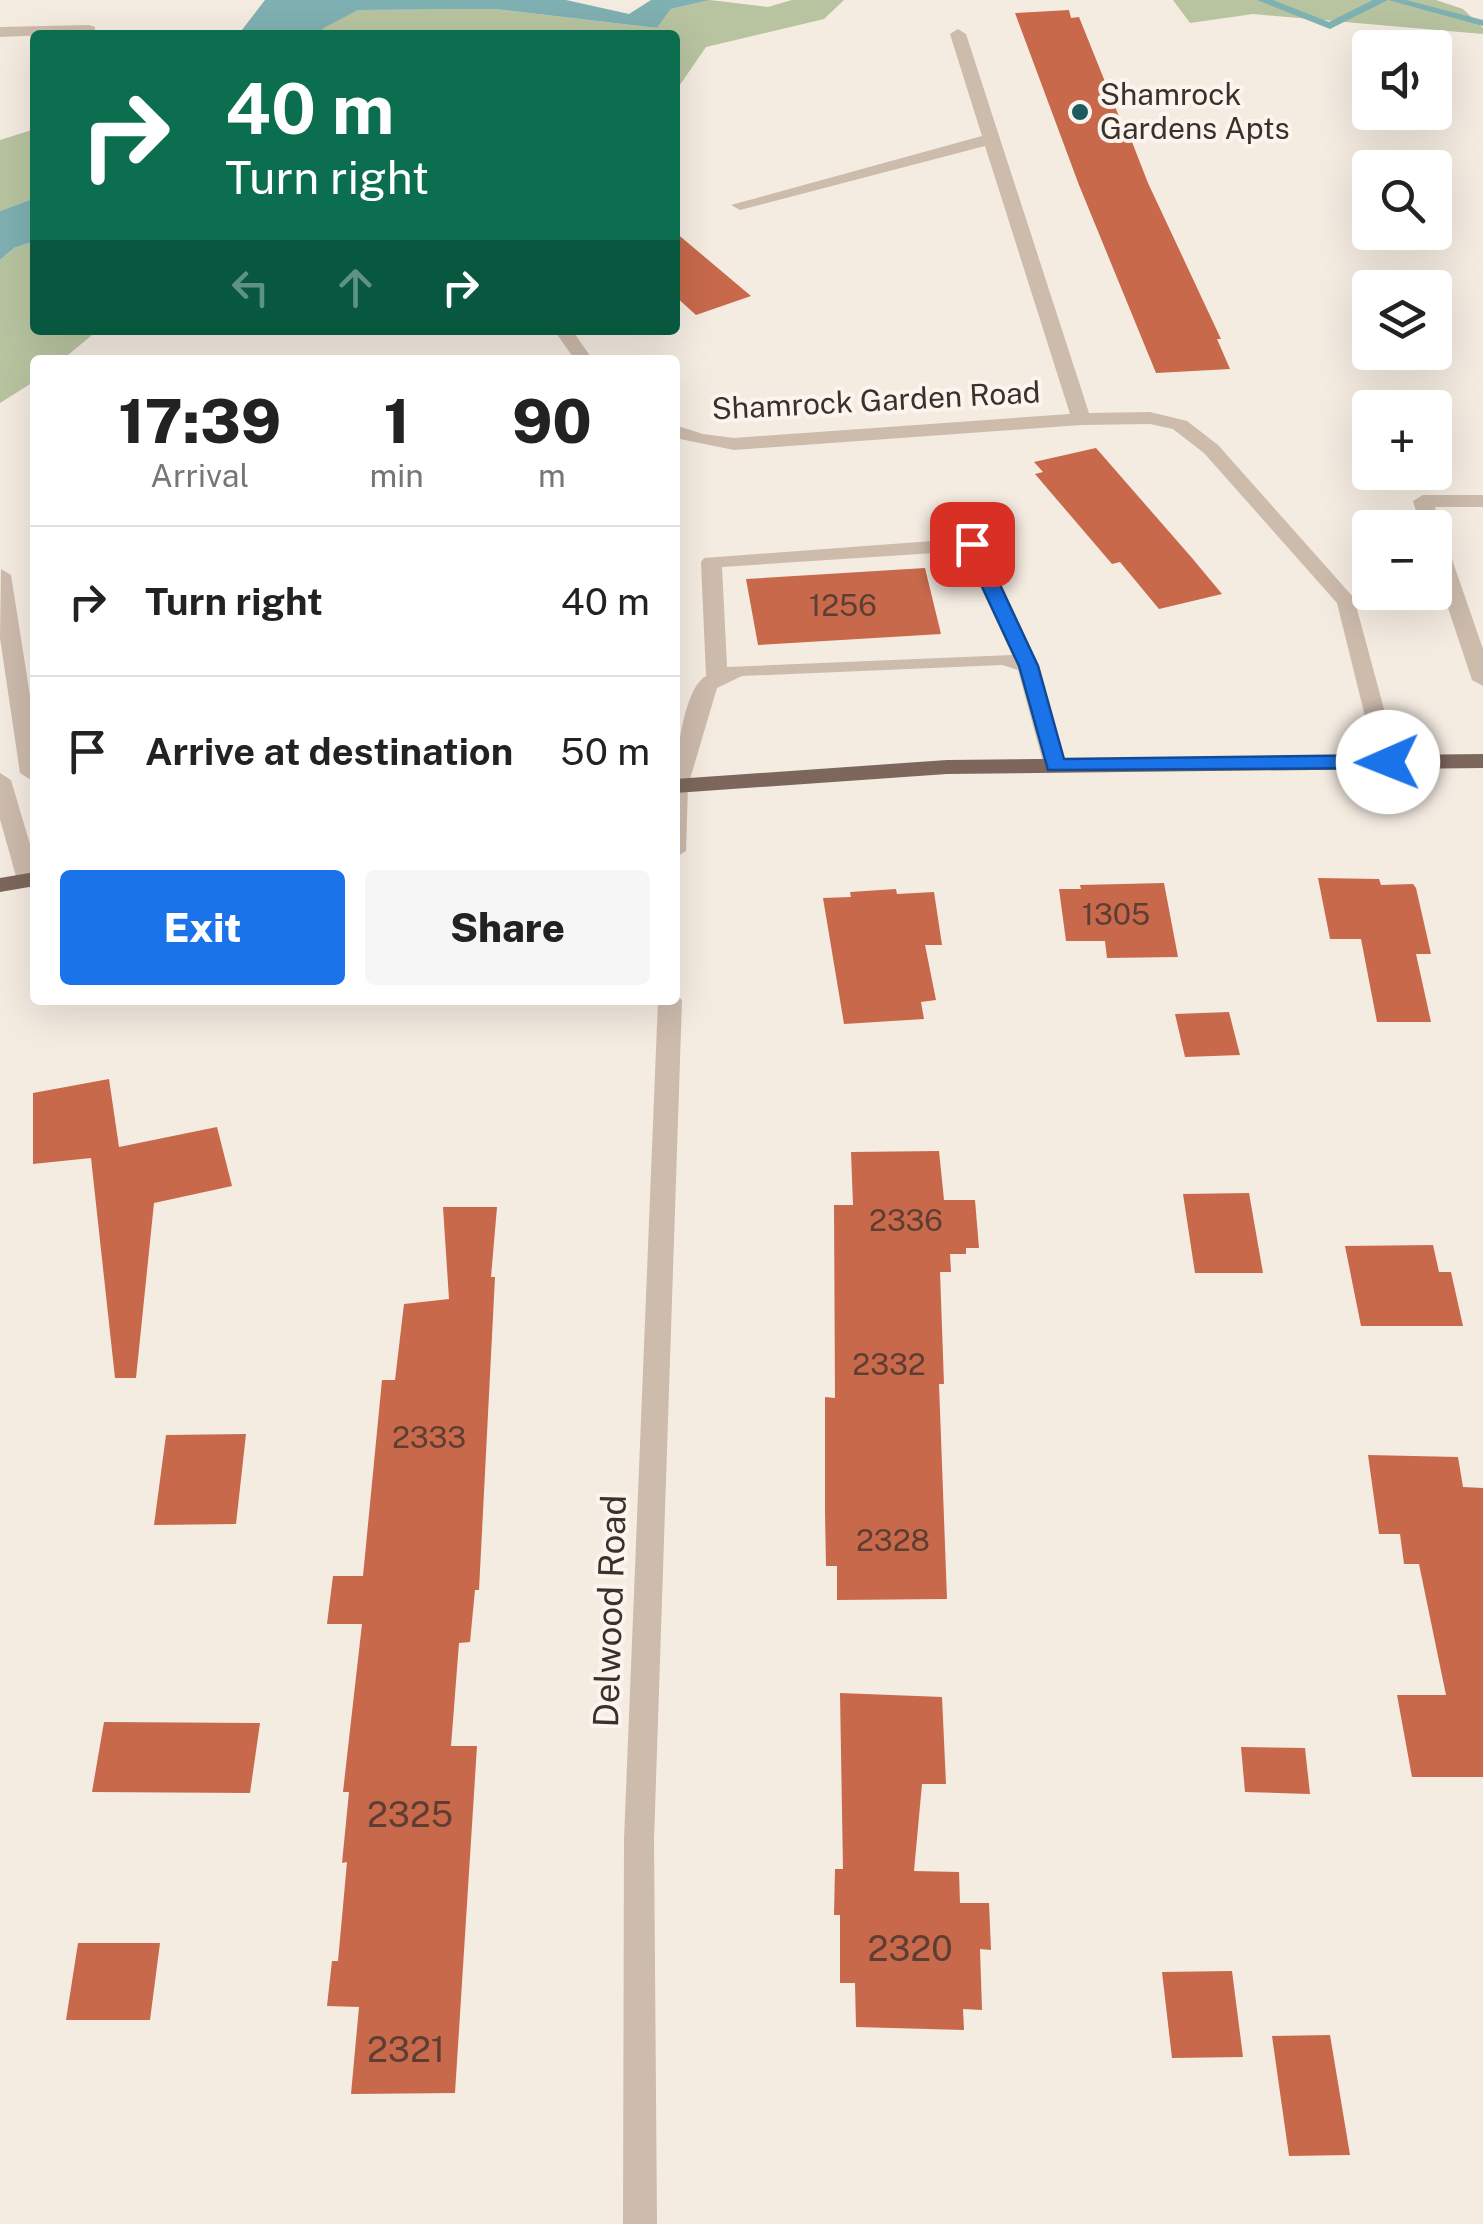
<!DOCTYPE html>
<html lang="en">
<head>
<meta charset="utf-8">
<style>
  body { margin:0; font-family:"Public Sans",sans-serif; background:#f6f6f6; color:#222; height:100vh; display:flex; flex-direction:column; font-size:38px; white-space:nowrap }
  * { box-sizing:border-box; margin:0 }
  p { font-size:32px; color:#767676 }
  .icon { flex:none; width:55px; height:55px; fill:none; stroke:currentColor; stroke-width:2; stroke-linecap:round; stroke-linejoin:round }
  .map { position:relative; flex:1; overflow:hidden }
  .sheet { position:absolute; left:30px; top:355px; width:650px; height:650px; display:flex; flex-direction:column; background:#fff; border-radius:10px; box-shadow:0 10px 40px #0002 }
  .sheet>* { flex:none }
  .hud { position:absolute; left:30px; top:30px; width:650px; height:305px; border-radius:10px; box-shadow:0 10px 40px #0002; background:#0b6e4f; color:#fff; overflow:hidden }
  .buttons { position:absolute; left:1352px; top:30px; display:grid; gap:20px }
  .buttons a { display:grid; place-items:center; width:100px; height:100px; border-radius:10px; background:#fff; box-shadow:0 10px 40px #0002; font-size:50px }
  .pin { position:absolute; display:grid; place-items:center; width:85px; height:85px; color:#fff; margin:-42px; border-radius:20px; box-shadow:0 5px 15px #0006 }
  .me { position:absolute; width:110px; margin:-55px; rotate:269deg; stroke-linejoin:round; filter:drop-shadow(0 0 8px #0008) }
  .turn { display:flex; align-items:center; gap:35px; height:210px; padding:0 30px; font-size:45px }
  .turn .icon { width:130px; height:130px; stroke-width:2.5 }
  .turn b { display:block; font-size:70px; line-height:85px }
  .lanes { display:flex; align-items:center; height:95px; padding:0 30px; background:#0003; justify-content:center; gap:50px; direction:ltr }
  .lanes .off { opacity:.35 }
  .eta { display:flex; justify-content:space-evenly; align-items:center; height:170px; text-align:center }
  .eta b { font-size:60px; font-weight:800; line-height:70px }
  .button { display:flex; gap:20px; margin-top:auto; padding:20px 30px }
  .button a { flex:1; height:115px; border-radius:10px; background:#1a73e8; color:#fff; font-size:40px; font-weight:800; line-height:115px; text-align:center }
  .button a+a { background:#f6f6f6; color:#222 }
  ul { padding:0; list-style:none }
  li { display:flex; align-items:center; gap:30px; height:150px; padding:0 30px; border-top:2px solid #e0e0e0 }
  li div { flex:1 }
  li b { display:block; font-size:38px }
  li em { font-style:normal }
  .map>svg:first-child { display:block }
  .green { fill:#b8c4a0 }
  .water { fill:#7fb0b2 }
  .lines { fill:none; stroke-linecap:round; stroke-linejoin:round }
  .stream { fill:#7fb0b2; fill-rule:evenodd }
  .building { fill:#c8694b }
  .lane { fill:#cdbbac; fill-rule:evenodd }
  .street { fill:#cdbbac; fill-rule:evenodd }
  .primary { fill:#7d675c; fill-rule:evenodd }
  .route { fill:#1a73e8; stroke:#114b97; stroke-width:2.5 }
  .poi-dot { fill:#1f5a5e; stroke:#fbf5ee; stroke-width:4 }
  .labels { text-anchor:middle; stroke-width:8; stroke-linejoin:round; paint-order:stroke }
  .far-poi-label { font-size:30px; fill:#3b302b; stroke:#fbf5ee; text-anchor:start }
  .far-street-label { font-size:30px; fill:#3b302b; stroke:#fbf5ee }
  .number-label { font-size:30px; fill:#5e3e33 }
  .street-label { font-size:35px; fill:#3b302b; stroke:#fbf5ee }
  .near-number-label { font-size:35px; fill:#5e3e33 }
</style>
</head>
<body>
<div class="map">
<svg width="1483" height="2224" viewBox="0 0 1483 2224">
  <rect width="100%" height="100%" fill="#f4ebe1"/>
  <path class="green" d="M710,0l58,7 24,-7h52l-20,19 -118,28 -31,45v-57h-355l4,-7 33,-18 138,-1 162,19 14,-19z
    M1173,0h263l27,9 20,19v6l-230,-20 -63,9z
    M35,129v69l-35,13v-71z
    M35,241v89h63l-36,30h-27v21l-35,22v-143l14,-12z"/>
  <path class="water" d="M265,0h301l63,14 22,-14h59l-39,9 -14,19 -162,-19 -137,1 -34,18 -4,7h-82z
    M35,198v43l-21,7 -14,12v-49z"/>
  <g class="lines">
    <path class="stream" d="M1257,0h16l56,22 44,-22h33l77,20v6l-95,-26 -58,29z"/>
  </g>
  <path class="building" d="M1069,10l2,8 8,-1 43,107h3l23,59 73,156h-4l13,30 -74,4 -77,-188 -64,-172z
    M675,232l76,64 -55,19 -21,-19z
    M1096,448l96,110 30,36 -63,15 -39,-47 -8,2 -77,-90 8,-2 -9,-10z
    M925,568l16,66 -183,11 -12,-66z
    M1318,878l61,1 2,6 32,-1 3,4 15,66h-15l15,68h-54l-16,-83h-31z
    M1164,883l14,74 -71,1 -2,-17h-39l-7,-52h22l-1,-4z
    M896,889l1,5 37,-2 8,53h-17l11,55 -15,2 3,17 -80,5 -21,-126 28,-1 -1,-5z
    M1229,1012l11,43 -55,2 -10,-43z
    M109,1079l10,68 98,-20 15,59 -78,17 -18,175h-21l-24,-220 -58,6v-71z
    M939,1151l5,49h31l4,48h-13v6h-16l1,18h-11l4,112h-5l8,215 -110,1v-34h-11l-1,-54v-115l10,1 -1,-193h19l-2,-53z
    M1249,1193l14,80h-68l-12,-79z
    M443,1207h54l-6,70h4l-16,313h-4l-5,52 -11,1 -8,103h26l-22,347 -104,1 8,-87 -32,-1 5,-45h6l9,-99 -5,1 7,-71h-6l19,-168h-35l6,-48h30l19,-196h13l9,-76 45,-5z
    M1433,1245l6,27h12l12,54h-102l-16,-80z
    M246,1434l-10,90 -82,1 12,-90z
    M1368,1455l90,2 5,30 20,1v289h-71l-15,-82h49l-27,-131h-15l-4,-30h-21z
    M840,1693l102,4 4,87h-24l-8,87 45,1 1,31h29l2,47 -11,-1 2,61 -19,-1 1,21 -108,-3 -1,-44h-15v-68h-6l1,-46h8z
    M104,1722l156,1 -10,70 -158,-1z
    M1241,1747l64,1 5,46 -65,-2z
    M78,1943h82l-10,77h-84z
    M1232,1971l11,86 -71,1 -10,-86z
    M1330,2035l20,120 -61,1 -17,-120z"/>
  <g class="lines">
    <path class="lane" d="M1423,495h60v12h-48l6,21 -6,5 10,6 38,110v37l-11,-6 -37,-111v-41h-14l-8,-27z
      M972,538l10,6 57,122 27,100 -3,5h-16l-3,-5 -26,-96 -16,-5 -260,11 -25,12 -29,98 -13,6c0,-25 7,-103 31,-116l-5,-114 3,-4zM965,551l47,104 -285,12 -5,-100z
      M1,569l10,6 24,152v52l-4,1 -11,-7 -20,-135z
      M0,773l11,7 24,81v25l-14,-1 -4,-5 -17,-61z"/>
    <path class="street" d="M89,25l6,2v6l-95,4v-10z
      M958,29l8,5 123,379 61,-1 37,9 31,24 136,153 44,163 -3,5h-16l-3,-5 -39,-158 -133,-150 -31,-24 -23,-5 -69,1 -347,25 -59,-12v-13l28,9 31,4 336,-24 -85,-268 -245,64 -9,-5 251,-69 -32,-102z
      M554,330h18l21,30h-18z
      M677,779l11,7 -2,65 -11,7z
      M675,993l7,7 -28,840 3,384h-34l1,-384 34,-840h17z"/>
    <path class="primary" d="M1483,754v14l-536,6 -272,19v-14l272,-19z
      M35,872v14l-35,6v-14z"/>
  </g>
  <path class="route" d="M972,538l9,6 57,122 26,93 324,-4 10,7 -10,6 -340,2 -29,-104 -57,-122z"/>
  <circle class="poi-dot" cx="1080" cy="112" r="10"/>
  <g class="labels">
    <g class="far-poi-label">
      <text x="1100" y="105">Shamrock<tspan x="1100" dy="34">Gardens Apts</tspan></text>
    </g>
    <g class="far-street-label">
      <text transform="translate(876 401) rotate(-3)" y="10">Shamrock Garden Road</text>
    </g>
    <g class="number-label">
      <text x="843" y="616">1256</text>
      <text x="1116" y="925">1305</text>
      <text x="906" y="1231">2336</text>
      <text x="889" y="1375">2332</text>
      <text x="429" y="1448">2333</text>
      <text x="893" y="1551">2328</text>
    </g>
    <g class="street-label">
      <text transform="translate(610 1611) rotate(-88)" y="12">Delwood Road</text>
    </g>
    <g class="near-number-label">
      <text x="410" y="1827">2325</text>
      <text x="910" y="1961">2320</text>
      <text x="406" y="2062">2321</text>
    </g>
  </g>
</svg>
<div class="buttons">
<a><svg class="icon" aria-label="sound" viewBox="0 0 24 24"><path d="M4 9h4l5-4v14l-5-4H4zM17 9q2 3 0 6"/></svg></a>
<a><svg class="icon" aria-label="search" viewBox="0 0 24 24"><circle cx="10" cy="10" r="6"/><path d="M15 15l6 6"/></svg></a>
<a><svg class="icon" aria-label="layers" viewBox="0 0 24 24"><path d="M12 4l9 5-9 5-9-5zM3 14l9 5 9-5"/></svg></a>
<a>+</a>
<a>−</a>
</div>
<div class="pin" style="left:972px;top:544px;background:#d93025"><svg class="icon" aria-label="arrive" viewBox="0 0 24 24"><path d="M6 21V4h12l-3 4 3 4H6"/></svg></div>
<svg class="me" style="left:1388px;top:762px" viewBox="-20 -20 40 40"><circle r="19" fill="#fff"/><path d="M0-13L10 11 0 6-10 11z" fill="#1a73e8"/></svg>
<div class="hud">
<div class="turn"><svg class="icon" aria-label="right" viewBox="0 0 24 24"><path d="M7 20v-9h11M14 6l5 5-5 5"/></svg><div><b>40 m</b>Turn right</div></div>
<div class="lanes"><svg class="icon off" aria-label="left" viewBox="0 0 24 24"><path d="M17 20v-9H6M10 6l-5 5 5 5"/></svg><svg class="icon off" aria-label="ahead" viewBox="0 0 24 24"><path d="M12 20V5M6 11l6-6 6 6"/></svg><svg class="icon" aria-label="right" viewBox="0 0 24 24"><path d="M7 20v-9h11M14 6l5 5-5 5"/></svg></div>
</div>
<section class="sheet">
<div class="eta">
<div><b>17:39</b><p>Arrival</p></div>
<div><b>1</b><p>min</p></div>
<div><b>90</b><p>m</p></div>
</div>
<ul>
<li><svg class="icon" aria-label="right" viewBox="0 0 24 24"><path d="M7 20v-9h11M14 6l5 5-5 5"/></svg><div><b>Turn right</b></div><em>40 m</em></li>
<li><svg class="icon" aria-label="arrive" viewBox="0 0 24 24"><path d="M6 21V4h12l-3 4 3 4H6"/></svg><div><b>Arrive at destination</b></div><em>50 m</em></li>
</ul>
<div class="button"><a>Exit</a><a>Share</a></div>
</section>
</div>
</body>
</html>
